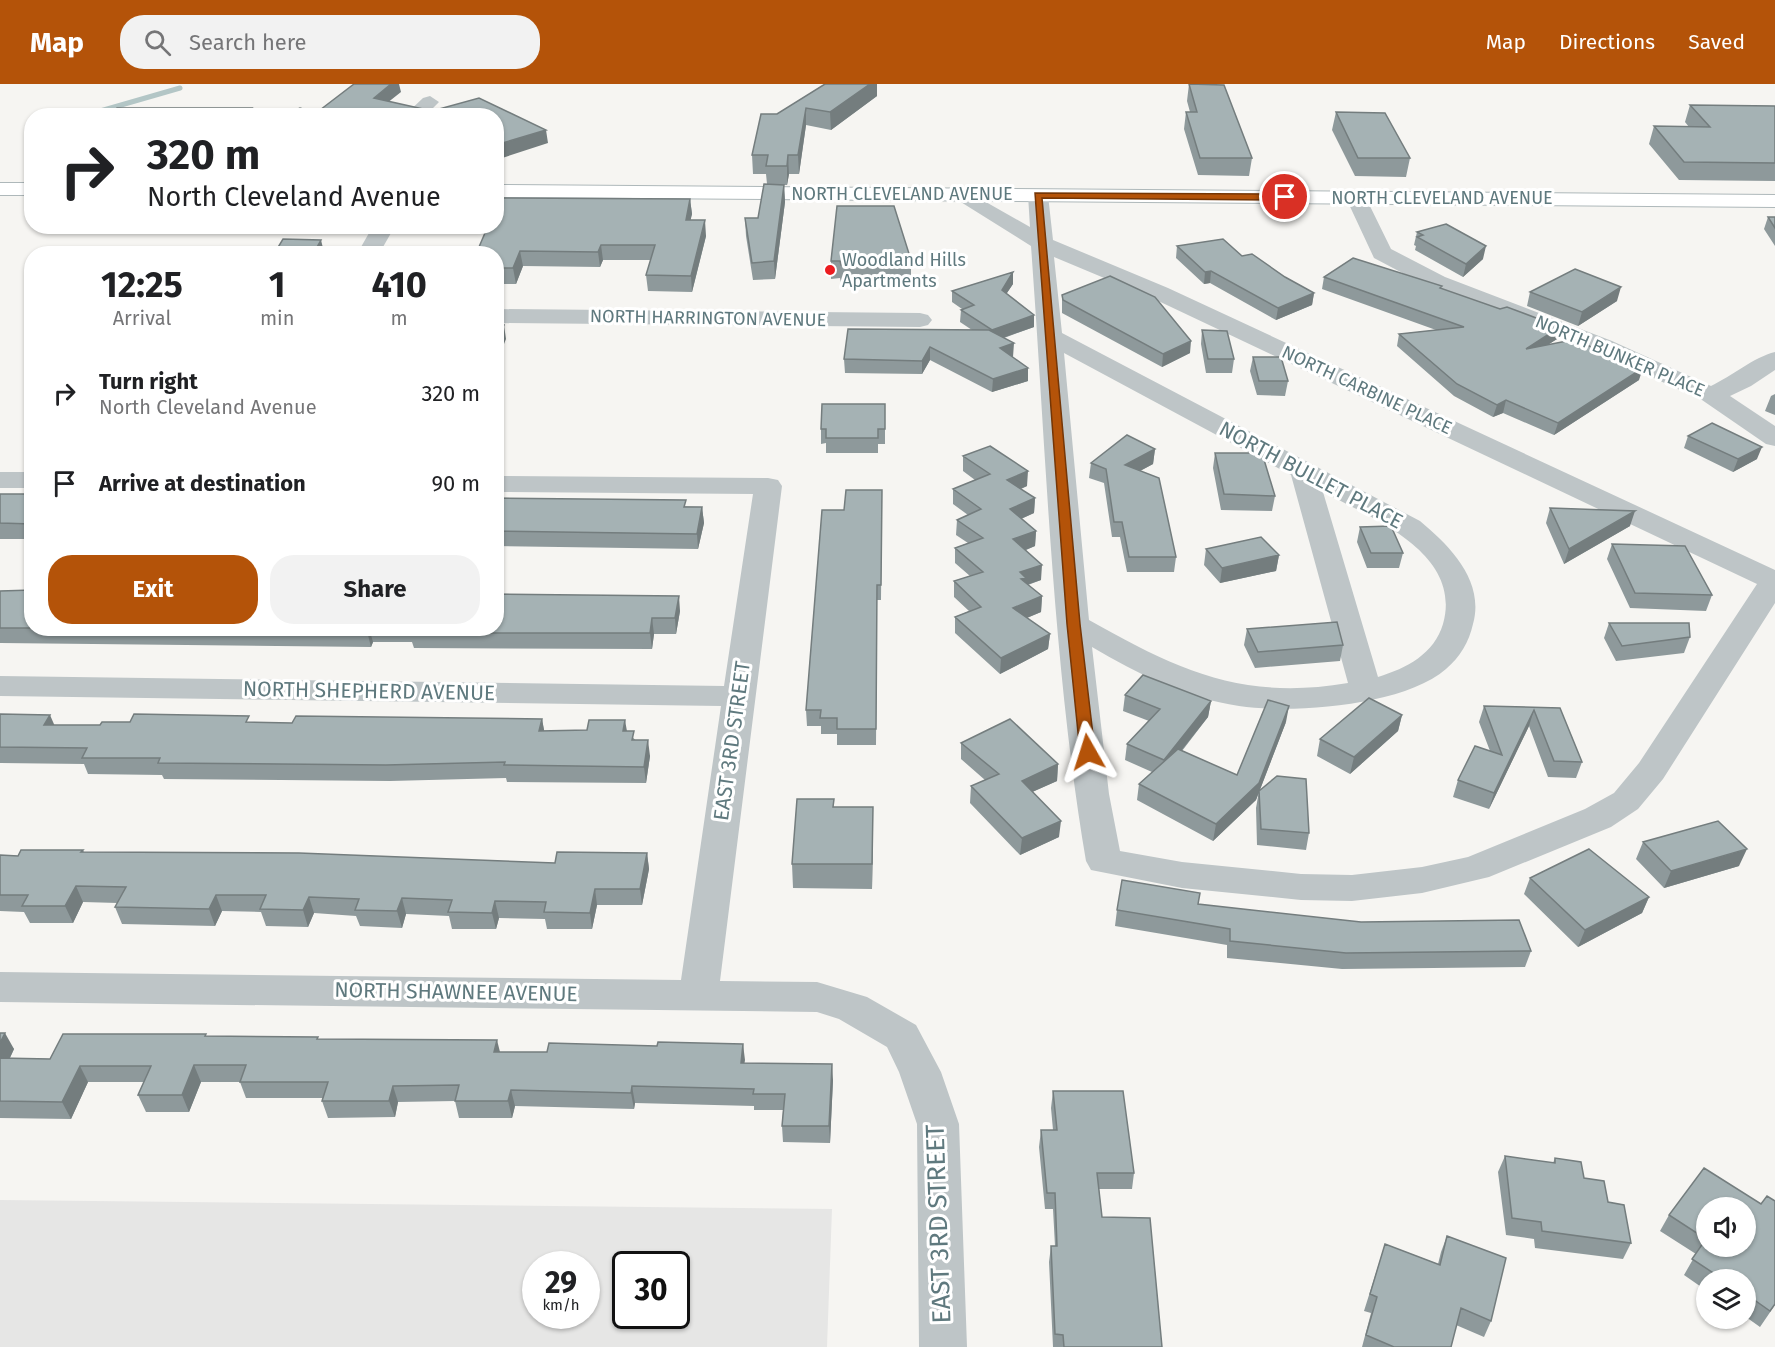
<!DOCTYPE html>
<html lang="en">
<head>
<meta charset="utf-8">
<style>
  body { margin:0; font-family:"Fira Sans",sans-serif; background:#f2f2f2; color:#202124; height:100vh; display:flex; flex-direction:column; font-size:22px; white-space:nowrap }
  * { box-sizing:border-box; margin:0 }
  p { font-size:20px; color:#757577 }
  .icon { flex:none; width:33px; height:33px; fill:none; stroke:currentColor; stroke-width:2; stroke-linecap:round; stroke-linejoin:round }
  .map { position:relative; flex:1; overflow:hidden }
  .panel { position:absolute; left:24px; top:162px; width:480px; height:390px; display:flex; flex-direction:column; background:#fff; border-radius:24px; box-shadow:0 2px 4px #0004 }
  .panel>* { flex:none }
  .top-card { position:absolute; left:24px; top:24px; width:480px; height:126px; border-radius:24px; box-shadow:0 2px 4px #0004; background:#fff; color:#202124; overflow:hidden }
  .buttons { position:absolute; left:1696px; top:1113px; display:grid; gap:12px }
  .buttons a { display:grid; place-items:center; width:60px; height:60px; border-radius:50%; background:#fff; box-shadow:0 2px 4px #0004; font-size:30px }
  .speed { position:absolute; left:522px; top:1167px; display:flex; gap:12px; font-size:30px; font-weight:700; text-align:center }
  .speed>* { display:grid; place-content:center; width:78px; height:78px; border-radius:50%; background:#fff; box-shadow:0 2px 4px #0004; line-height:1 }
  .speed small { font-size:15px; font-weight:400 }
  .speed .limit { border:3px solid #111; border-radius:9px; background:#fff; color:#111 }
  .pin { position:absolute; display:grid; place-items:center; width:51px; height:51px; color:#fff; margin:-26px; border:3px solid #fff; border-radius:50%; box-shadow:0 2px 6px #0007 }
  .me { position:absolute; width:66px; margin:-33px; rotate:354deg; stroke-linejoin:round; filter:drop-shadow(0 0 4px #0008) }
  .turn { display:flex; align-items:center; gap:21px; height:126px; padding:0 24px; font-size:27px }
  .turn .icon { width:78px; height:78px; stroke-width:2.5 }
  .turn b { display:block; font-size:42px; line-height:51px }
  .eta { display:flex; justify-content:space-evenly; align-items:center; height:102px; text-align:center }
  .eta b { font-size:36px; font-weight:700; line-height:42px }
  .action { display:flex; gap:12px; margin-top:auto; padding:12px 24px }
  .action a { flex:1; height:69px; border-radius:24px; background:#b45309; color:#fff; font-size:24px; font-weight:700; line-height:69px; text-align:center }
  .action a+a { background:#f2f2f2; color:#202124 }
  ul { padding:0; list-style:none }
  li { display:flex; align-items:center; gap:18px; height:90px; padding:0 24px }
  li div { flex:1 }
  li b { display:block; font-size:22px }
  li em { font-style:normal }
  header { display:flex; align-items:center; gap:36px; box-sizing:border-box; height:84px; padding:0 30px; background:#b45309; color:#fff }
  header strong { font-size:28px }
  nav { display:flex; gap:33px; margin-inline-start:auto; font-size:21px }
  .search { width:420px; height:54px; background:#f2f2f2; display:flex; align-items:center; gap:15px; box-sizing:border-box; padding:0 21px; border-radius:24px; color:#757577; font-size:22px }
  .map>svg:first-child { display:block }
  .built { fill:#e6e6e5; fill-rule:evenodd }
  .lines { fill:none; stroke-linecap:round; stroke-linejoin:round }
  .stream { stroke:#b3c6c6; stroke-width:5 }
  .secondary-casing { stroke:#aeb8ba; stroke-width:2 }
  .street { fill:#bec5c7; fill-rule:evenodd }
  .secondary { fill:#fff; fill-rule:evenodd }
  .wall { fill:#8e999b }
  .shaded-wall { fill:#747d7e }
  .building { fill:#a5b2b4; stroke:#747d7e; stroke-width:1.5; fill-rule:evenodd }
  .route { fill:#b45309; stroke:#753606; stroke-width:1.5 }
  .poi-dot { fill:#ec1c20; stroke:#fff; stroke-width:2 }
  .labels { text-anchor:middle; stroke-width:6; stroke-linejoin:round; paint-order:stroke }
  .far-street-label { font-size:18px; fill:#5f797e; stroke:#fff }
  .far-poi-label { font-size:18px; fill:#5f797e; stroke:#fff; text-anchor:start }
  .street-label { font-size:21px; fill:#5f797e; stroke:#fff }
  .near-street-label { font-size:26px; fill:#5f797e; stroke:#fff }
</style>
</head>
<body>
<header>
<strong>Map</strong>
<div class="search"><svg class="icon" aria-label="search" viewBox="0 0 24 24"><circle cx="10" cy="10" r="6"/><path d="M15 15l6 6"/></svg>Search here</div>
<nav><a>Map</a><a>Directions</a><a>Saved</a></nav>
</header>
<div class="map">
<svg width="1775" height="1263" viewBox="0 0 1775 1263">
  <rect width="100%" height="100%" fill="#f6f5f2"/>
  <path class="built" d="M0,1116l832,9 -5,138h-827zM536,1180h50v52h-50zM626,1180h50v52h-50z"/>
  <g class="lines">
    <path class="stream" d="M83,32l97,-28"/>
    <defs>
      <path id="secondary" d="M0,99h32v12h-32z
        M496,101l1279,10v12l-1279,-10z"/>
    </defs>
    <use href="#secondary" class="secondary-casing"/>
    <path class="street" d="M430,12l9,6 -14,14h-21l19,-18z
      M963,105l67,38 -2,-32 3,-4h14l3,4 5,45 115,48 607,282v33l-112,176 -25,30 -27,18 -122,50 -67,16 -70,8 -51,-1 -119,-12 -91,-18 -5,-9c-34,-200 -40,-413 -55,-615l-75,-47 -3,-4 3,-4zM1054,173l98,41 605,286 -118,179 -25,30 -29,16 -117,48 -46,10 -70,8 -51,-1 -119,-12 -62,-11 -11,-57 -17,-147c46,27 94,51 147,59 54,8 164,0 207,-37 14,-12 23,-27 27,-45 12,-43 -23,-78 -53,-103l-358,-188zM1064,269l227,122 57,208c-106,18 -170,-13 -259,-63zM1323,408c49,26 140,61 120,132 -9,30 -36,44 -65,53z
      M1356,108l7,2 3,4 25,51 54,28 167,64 99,45c21,-10 43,-29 64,-34v18l-24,16 -21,10 45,30v20l-9,-2 -64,-44 -108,-49 -165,-64 -55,-29 -28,-60 3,-4z
      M373,142h22l-16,28h-22z
      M496,225l424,4 8,2 4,5 -4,5 -8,2 -424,-4z
      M0,388h32v16h-32z
      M496,392l272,2 10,2 4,6 -62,495 97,1 50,15 49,28 25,47 18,52 8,223h-48l-2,-223 -18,-52 -12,-25 -48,-28 -22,-7 -817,-10v-30l681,8 40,-274 -721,-10v-20l724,10 29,-192 -257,-2z"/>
    <use href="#secondary" class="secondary"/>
  </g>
  <path class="wall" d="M825,0l52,12 -46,34 -25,-5 -7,49h-10l-2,11h-3l1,17 -10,77 -22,1 -7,-44 -1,-18h13l9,-34 -1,-10h-13l-1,-19 25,-41z
    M1189,0l63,74 -3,18 -51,-1 -14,-46 2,-17h4l-3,-11z
    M1690,21l85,1v75l-96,-1 -30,-36 5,-18 35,1 -4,-5z
    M1336,28l74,46 -4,19 -51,-1 -23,-46z
    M690,115l2,15 -2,6 16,16 -14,56 -44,-1 -2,-16 5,-15h-48l-3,7 -77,-1 -7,18h-20v-30z
    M1768,133h7v29l-11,-17z
    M1417,148l66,27 -20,18 -48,-27 1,-4 -2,-1z
    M1177,162l65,10 43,21 29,16 -2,12 -36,15 -66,-37 -6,1 -28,-26z
    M911,176v18l-70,5 -1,-5 -9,1v-18z
    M1013,188v12l-7,10 28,33 -30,11 8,19 16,24 -36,11 -62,-32 -8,14 -77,-1 -1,-14 128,-29 -12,-8 1,-12 1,-1 -10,-7v-11z
    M1324,193l117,12 116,50 -8,5 90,36 -85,55 -51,-22 -10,4 -39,-21 -57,-50 2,-12 37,-4 -114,-41z
    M1530,208l87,9 -39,25 -51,-20z
    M1062,211l128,58 -28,14 -100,-54z
    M1202,246l32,29 -2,14h-26l-5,-29z
    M1253,273l35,24 -3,15 -28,-1 -7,-24z
    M1775,310v21l-10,-4 6,-15z
    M885,320v40h-7v9h-52v-10l-5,1v-15z
    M32,339v20l-6,-14z
    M1688,352l69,23 -24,13 -49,-24z
    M1155,365l-2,15 -13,7 36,86 -2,15h-47l-7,-35h-8l-8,-54 -15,-5 2,-15z
    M1215,369l60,43 -3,15 -51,-1 -8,-42z
    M963,372l64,30 -6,3 14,9 -1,15 -13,6 15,12 -1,15 -9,4 15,30 -13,5 14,11 -1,16 -14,6 23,16 -2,15 -48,25 -45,-41v-16l14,-6 -15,-14v-16l16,-5 -15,-13v-15l13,-5 -12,-8 1,-15 11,-5 -15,-11v-15l22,-9 -12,-9z
    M882,406l-1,110h-4l-1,145h-39v-11h-16v-8h-14l-1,-16 38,-200z
    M0,410h32v45h-32z
    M496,414l206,9 2,16 -6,26 -202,-3z
    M1550,424l80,18 -66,38 -18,-41z
    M1360,443l43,26 -4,15h-32l-10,-26z
    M1612,460l100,51 -6,16 -76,-3 -23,-49z
    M1206,465l73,6 -3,16 -56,12 -16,-18z
    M32,506v38h464l184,-17 -4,23h-22l-2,15 -238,-1 -2,-6h-39l-2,5 -371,-4v-52z
    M1609,539l81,14 -6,16 -68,8 -12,-23z
    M1247,545l96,16 -3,16 -85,7 -11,-23z
    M1125,611l86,6 -3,16 -26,34 55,24 49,-53 -30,78 -43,41 -76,-41 2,-16 13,-12 -27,-12 2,-16 22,-23 -26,-10z
    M1484,622l76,2 22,54 -6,16 -28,-1 -19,-51 -40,83 -36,-12 5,-17 32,-29 -11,-29z
    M0,630l54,11h46l151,-3 41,1 250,-4 2,12h83l23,25 -4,27 -139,-1 -1,-4 -116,3 -226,-2 -2,-4 -74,-1 -4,-10 -84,-1z
    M1402,631l-4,16 -48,43 -33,-18 3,-17z
    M961,659l97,21 -1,17 -25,11 27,45 -39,18 -50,-52 1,-17 14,-6 -24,-21z
    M1259,707l50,42 -3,17 -49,-5 -1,-37z
    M834,723l39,24 -1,58 -79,-1 -1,-24z
    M1643,758l96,24 -75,22 -28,-29z
    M83,766l1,2 471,11 92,-10 2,16 -7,36h-45l-5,24h-45l-2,-10 -46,-1 -3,11h-44l-3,-13 -43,-2 -4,14 -42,-2 -4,-10 -42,-3 -6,14 -42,-1 -5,-14 -39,-1 -7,15 -93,-2 -7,-17 3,-4 -35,-1 -10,21h-43l-6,-11 -24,-1v-56l18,1z
    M1530,794l119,19 -7,16 -64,34 -54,-53z
    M1198,820l333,47 -6,16 -183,2 -115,-11v-13l-112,-19 2,-16z
    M0,949l14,16 -4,9 40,1 157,-23 112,3 181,13h47l110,-6 86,-2 1,19 89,17 -3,63 -47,-1 -1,-16 1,-16h-29v-4l-119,-3 -1,6 -119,-3 -3,12h-53l-4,-17 -57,1 -3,15 -67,1 -6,-17 1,-3h-77l-6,-16h-39l-12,30h-43l-8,-17 6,-13h-56l-17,37 -71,-1z
    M1053,1007l81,82 -2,16h-33l3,28 60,130h-109l-4,-85 2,-16h4l-2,-37h-8l-6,-62 2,-17h12l-2,-22z
    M1505,1072l48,7 2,-5 29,20 24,24 23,41 -8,16 -88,-11 -1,-9 -28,-4 -8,-63z
    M1761,1120l14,101 -15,22 -14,-10v-37h-39v11l-23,-16 12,-21 -36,-23 9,-16z
    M1447,1152l44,85 -7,16 -28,-12 -5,22h-89l9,-34 -7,-2 21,-67 53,20 3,-12z"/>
  <path class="shaded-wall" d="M391,0h8l2,8 -24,19 -3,-13z
    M870,0h7v12l-46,34 -1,-18z
    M252,24l2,8h-9z
    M806,24v17l-7,49 -1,-19z
    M546,46l2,13 -52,17v-15z
    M788,71l1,19 -2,11v-19z
    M784,101l1,17 -10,77 -1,-18z
    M690,115l2,15 -5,22 -1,-16z
    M705,136l1,16 -14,56 -1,-16z
    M321,156l3,12 -1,2h-10z
    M601,161l2,15 -3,7 -2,-15z
    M1486,162l-3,13 -20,18 3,-13z
    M520,167l3,15 -7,18 -3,-16z
    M1211,187l-1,12 -6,1 1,-12z
    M1013,188v12l-12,18 1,-12z
    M1621,203l-4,14 -39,25 4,-14z
    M1314,209l-2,12 -36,15 2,-12z
    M1034,231v12l-43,15 1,-12z
    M504,241l2,14 -10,25v-20z
    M1560,243l-3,12 -34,22 3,-12z
    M1191,257l-1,12 -28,14 1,-13z
    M1014,259l-1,14 -13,5v-14z
    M930,263v13l-8,14v-13z
    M1028,284v13l-36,11 1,-13z
    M1643,284l-4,12 -85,55 4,-12z
    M1506,316l-3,13 -10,4 4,-12z
    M1762,363l-5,12 -24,13 5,-13z
    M1155,365l-2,15 -30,16 2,-15z
    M1028,387l-1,15 -21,9 1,-15z
    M1035,414l-1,15 -25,11 1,-15z
    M702,423l2,16 -6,26 -1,-15z
    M1635,427l-5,15 -66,38 5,-15z
    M1036,447l-1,15 -22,9v-16z
    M1279,471l-3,16 -56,12 2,-15z
    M1042,481l-1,15 -15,5 -1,8 -5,-21z
    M679,512l1,15 -4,23 -1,-16z
    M1042,512l-1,16 -29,12 1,-16z
    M652,534l2,16 -2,15 -2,-16z
    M368,544h1l4,14 -2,5 -4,-16z
    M1050,550l-2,15 -48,25 1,-16z
    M1211,617l-3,16 -47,59 3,-16z
    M1289,622l-3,16 -30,78 -43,41 3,-17z
    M1534,626l-5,16 -40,83 5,-16z
    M50,631l7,16 -13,-6z
    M1402,631l-4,16 -48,43 4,-17z
    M542,635l3,16 -6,-4z
    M625,636l3,17 -5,-6z
    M648,656l2,16 -4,27 -2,-16z
    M1058,680l-1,17 -36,16 1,-16z
    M873,723v24l-1,58v-25z
    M1061,737l-2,16 -39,18 2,-17z
    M1747,765l-8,17 -75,22 7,-17z
    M647,769l2,16 -7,36 -2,-16z
    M76,802l7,16 -10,21 -8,-17z
    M595,805l2,16 -5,24 -2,-16z
    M216,811l6,16 -7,15 -6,-17z
    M309,813l5,16 -6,14 -5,-17z
    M1649,813l-7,16 -64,34 7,-17z
    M402,814l4,16 -4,14 -5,-17z
    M495,817l4,17 -3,11 -4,-16z
    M5,949l9,16 -12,25 -2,-4v-27z
    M497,956l4,16 -7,-4z
    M743,960l2,16 -3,19 -1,-16z
    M832,980l1,16 -3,63 -1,-17z
    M194,981l7,17 -12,30 -7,-17z
    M80,982l8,16 -17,37 -9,-17z
    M393,1002l5,16 -3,15 -6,-16z
    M632,1002l3,17 -1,6 -3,-16z
    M511,1006l4,16 -3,12 -4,-17z"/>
  <path class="building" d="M354,0h37l-17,14 58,13 47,-13 67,32 -50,15v-29h-214l18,-8 16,5z
    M825,0h45l-40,28 -24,-4 -8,47h-10l-1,11h-21l2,-11h-16l9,-41h16z
    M1189,0l35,1 28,73h-52l-14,-46h11z
    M1690,21l85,1v57l-91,-1 -30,-36 56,1z
    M117,24h135l-7,8h-135z
    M1336,28l49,1 25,45h-52z
    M764,100l20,1 -10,76 -22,2 -7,-45h13z
    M501,114l189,1 -4,21h19l-14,56 -45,-1 9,-30h-54l-3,7 -78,-1 -7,17h-17v-14h-20l12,-28h8v-17z
    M837,122h57l17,54 -70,5 -1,-4h-9z
    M1768,133h7v11z
    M1446,140l40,22 -20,18 -49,-27 6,-2 -6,-3z
    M283,155l38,1 -8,14h-39z
    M1223,155l19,17 10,-2 33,23 29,16 -36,15 -67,-37 -6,1 -28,-26z
    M1353,174l89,28 -2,2 60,21 7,-2 53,20 -34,22 51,-10 28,16 38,13 -85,55 -52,-23 -9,5 -40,-21 -58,-50 65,-7 -140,-50z
    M1575,185l46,18 -39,25 -52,-20z
    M1013,188l-11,18 32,25 -42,15 -31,-20 13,-5 -22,-14z
    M1110,192l45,21 36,44 -28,13 -100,-54 -1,-5z
    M496,241h8l-8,19z
    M848,245l141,1 25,13 -14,5 28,20 -35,11 -63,-32 -8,14 -78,-2z
    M1202,246l25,1 7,28h-26z
    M1253,273h28l7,24h-29z
    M822,320h63v25h-7v9h-52v-9h-5z
    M32,339v7l-6,-1z
    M1712,339l50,24 -24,12 -50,-23z
    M1127,351l28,14 -30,16 34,13 17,79h-47l-7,-35h-8l-8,-53 -15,-6z
    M990,362l38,25 -21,9 28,18 -25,11 26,22 -23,8 29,26 -22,7 6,6 -5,1 21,17 -29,12 37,26 -49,24 -46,-41 26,-10 -27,-26 29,-9 -28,-24 28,-10 -26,-18 24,-11 -28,-20 37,-15 -27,-18z
    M1215,369h47l13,43 -51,-2z
    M846,406h36l-1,95h-4l-1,144h-39v-11h-17l1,-8h-15l16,-200h22z
    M0,410h32v30l-32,-1z
    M496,414l190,2 -2,7h18l-5,27 -201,-3z
    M1550,424l85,3 -66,38z
    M1391,442l12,27h-32l-11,-26z
    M1261,453l18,18 -57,13 -16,-19z
    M1612,460l73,2 27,49 -77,-2z
    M32,506v38h-32v-37z
    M496,510l183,2 -4,22h-23l-2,15h-240l2,-5h84z
    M1337,538l6,23 -85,7 -11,-23z
    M1609,539h80l1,14 -68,9z
    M91,544h277l-1,3z
    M1143,591l68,26 -47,59 -37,-16 33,-35 -35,-14z
    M1369,614l33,17 -48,42 -34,-18z
    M1268,616l21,6 -30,77 -43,41 -77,-40 39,-35 59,26z
    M1484,622l76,2 22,54 -28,-1 -20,-51 -40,83 -36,-13 17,-34 27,9z
    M0,630l50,1 -6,10h56l2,-3h28l4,-8 115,2 -3,6 46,1 4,-7 246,3 -3,12 48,-1 2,-10h36l-2,11h11l-2,9h16l-4,27 -140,-2 1,-3 -119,3 -228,-2 2,-5h-78l5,-10 -87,-1z
    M1010,635l48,45 -36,17 39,40 -39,17 -51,-52 28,-12 -38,-31z
    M1277,692l29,3 3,54 -48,-4 -2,-38z
    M797,715h37l-1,8h40l-1,57h-80z
    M1718,737l29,28 -76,22 -28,-29z
    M1589,765l60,48 -64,33 -55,-52z
    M21,766h62l-2,2 218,1 256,10 2,-11 90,1 -7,36h-45l-5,24 -46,-1 2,-10 -51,-1 -3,12 -44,-1 4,-12 -50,-2 -5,13 -42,-1 4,-11 -50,-2 -6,13 -43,-1 6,-14h-50l-7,14 -94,-2 11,-20 -50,-1 -11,20h-43l6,-11h-28v-40l18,1z
    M1122,796l78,13 -2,11 163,18 158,-2 12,31 -185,2 -116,-12v-12l-113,-19z
    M0,949h5l-5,10z
    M63,950h143l-1,2 113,1 -1,2 180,1 -3,12h53l2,-9 108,3 1,-4 85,2 -2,19 91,1 -3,62h-47l3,-32h-32l1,-5 -122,-3 -1,7 -120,-3 -3,11h-53l4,-16 -66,1 -4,15h-67l6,-19h-88l6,-17h-52l-12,30h-44l13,-29h-71l-18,36 -62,-1v-43l50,1z
    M1053,1007h70l11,82h-37l5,44 48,1 12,129h-98l-1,-12 -8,-1 -4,-88h6l-2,-53h-8l-6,-63h16z
    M1505,1072l50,7v-5l26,4 3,16 20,3 4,21 16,3 7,38 -89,-12 -1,-9 -29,-4z
    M1704,1084l57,36 6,-8 8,5v103l-5,7 -24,-17v-14h-22l-32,-21 14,-20 -37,-24zM1707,1124h39v38h-39z
    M1447,1152l59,22 -15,63 -30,-13 -10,39h-57l-28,-12 11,-38 -7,-3 15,-50 55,21z"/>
  <path class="route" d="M1035,109l250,1 5,3 -5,3 -243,-2 38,426 15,128 -7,4 -8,-4 -13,-128z"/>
  <circle class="poi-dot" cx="830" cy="186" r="6"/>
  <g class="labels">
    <g class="far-street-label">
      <text x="902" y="116">NORTH CLEVELAND AVENUE</text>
      <text x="1442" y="120">NORTH CLEVELAND AVENUE</text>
      <text transform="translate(708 234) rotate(1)" y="6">NORTH HARRINGTON AVENUE</text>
      <text transform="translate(1620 272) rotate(23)" y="6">NORTH BUNKER PLACE</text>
      <text transform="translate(1367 306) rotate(25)" y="6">NORTH CARBINE PLACE</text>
    </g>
    <g class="far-poi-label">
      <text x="842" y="182">Woodland Hills<tspan x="842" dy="21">Apartments</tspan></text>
    </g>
    <g class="street-label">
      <text transform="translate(1311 391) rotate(28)" y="7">NORTH BULLET PLACE</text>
      <text transform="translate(369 607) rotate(1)" y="7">NORTH SHEPHERD AVENUE</text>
      <text transform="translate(732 657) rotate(-82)" y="7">EAST 3RD STREET</text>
      <text transform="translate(456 908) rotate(1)" y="7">NORTH SHAWNEE AVENUE</text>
    </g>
    <g class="near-street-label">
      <text transform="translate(938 1140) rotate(-92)" y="9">EAST 3RD STREET</text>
    </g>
  </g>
</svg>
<div class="buttons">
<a><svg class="icon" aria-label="sound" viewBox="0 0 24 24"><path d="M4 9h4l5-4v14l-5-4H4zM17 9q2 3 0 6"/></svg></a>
<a><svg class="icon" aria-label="layers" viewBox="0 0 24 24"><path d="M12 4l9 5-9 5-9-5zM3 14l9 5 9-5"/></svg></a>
</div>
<div class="speed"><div>29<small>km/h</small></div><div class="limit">30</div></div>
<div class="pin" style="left:1285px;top:113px;background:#d93025"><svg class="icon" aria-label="arrive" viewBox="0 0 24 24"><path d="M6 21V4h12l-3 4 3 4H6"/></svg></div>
<svg class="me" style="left:1088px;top:668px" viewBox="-20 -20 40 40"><path d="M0-17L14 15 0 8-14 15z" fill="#b45309" stroke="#fff" stroke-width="4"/></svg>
<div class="top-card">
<div class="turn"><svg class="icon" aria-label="right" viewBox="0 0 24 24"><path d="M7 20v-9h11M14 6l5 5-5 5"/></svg><div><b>320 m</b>North Cleveland Avenue</div></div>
</div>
<section class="panel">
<div class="eta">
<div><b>12:25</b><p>Arrival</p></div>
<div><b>1</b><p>min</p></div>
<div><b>410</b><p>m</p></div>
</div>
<ul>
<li><svg class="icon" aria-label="right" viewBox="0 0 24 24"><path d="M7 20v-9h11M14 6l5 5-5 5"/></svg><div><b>Turn right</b><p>North Cleveland Avenue</p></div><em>320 m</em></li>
<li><svg class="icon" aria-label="arrive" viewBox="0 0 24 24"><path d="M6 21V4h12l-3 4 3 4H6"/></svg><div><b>Arrive at destination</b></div><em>90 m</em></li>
</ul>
<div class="action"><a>Exit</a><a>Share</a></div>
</section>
</div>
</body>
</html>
